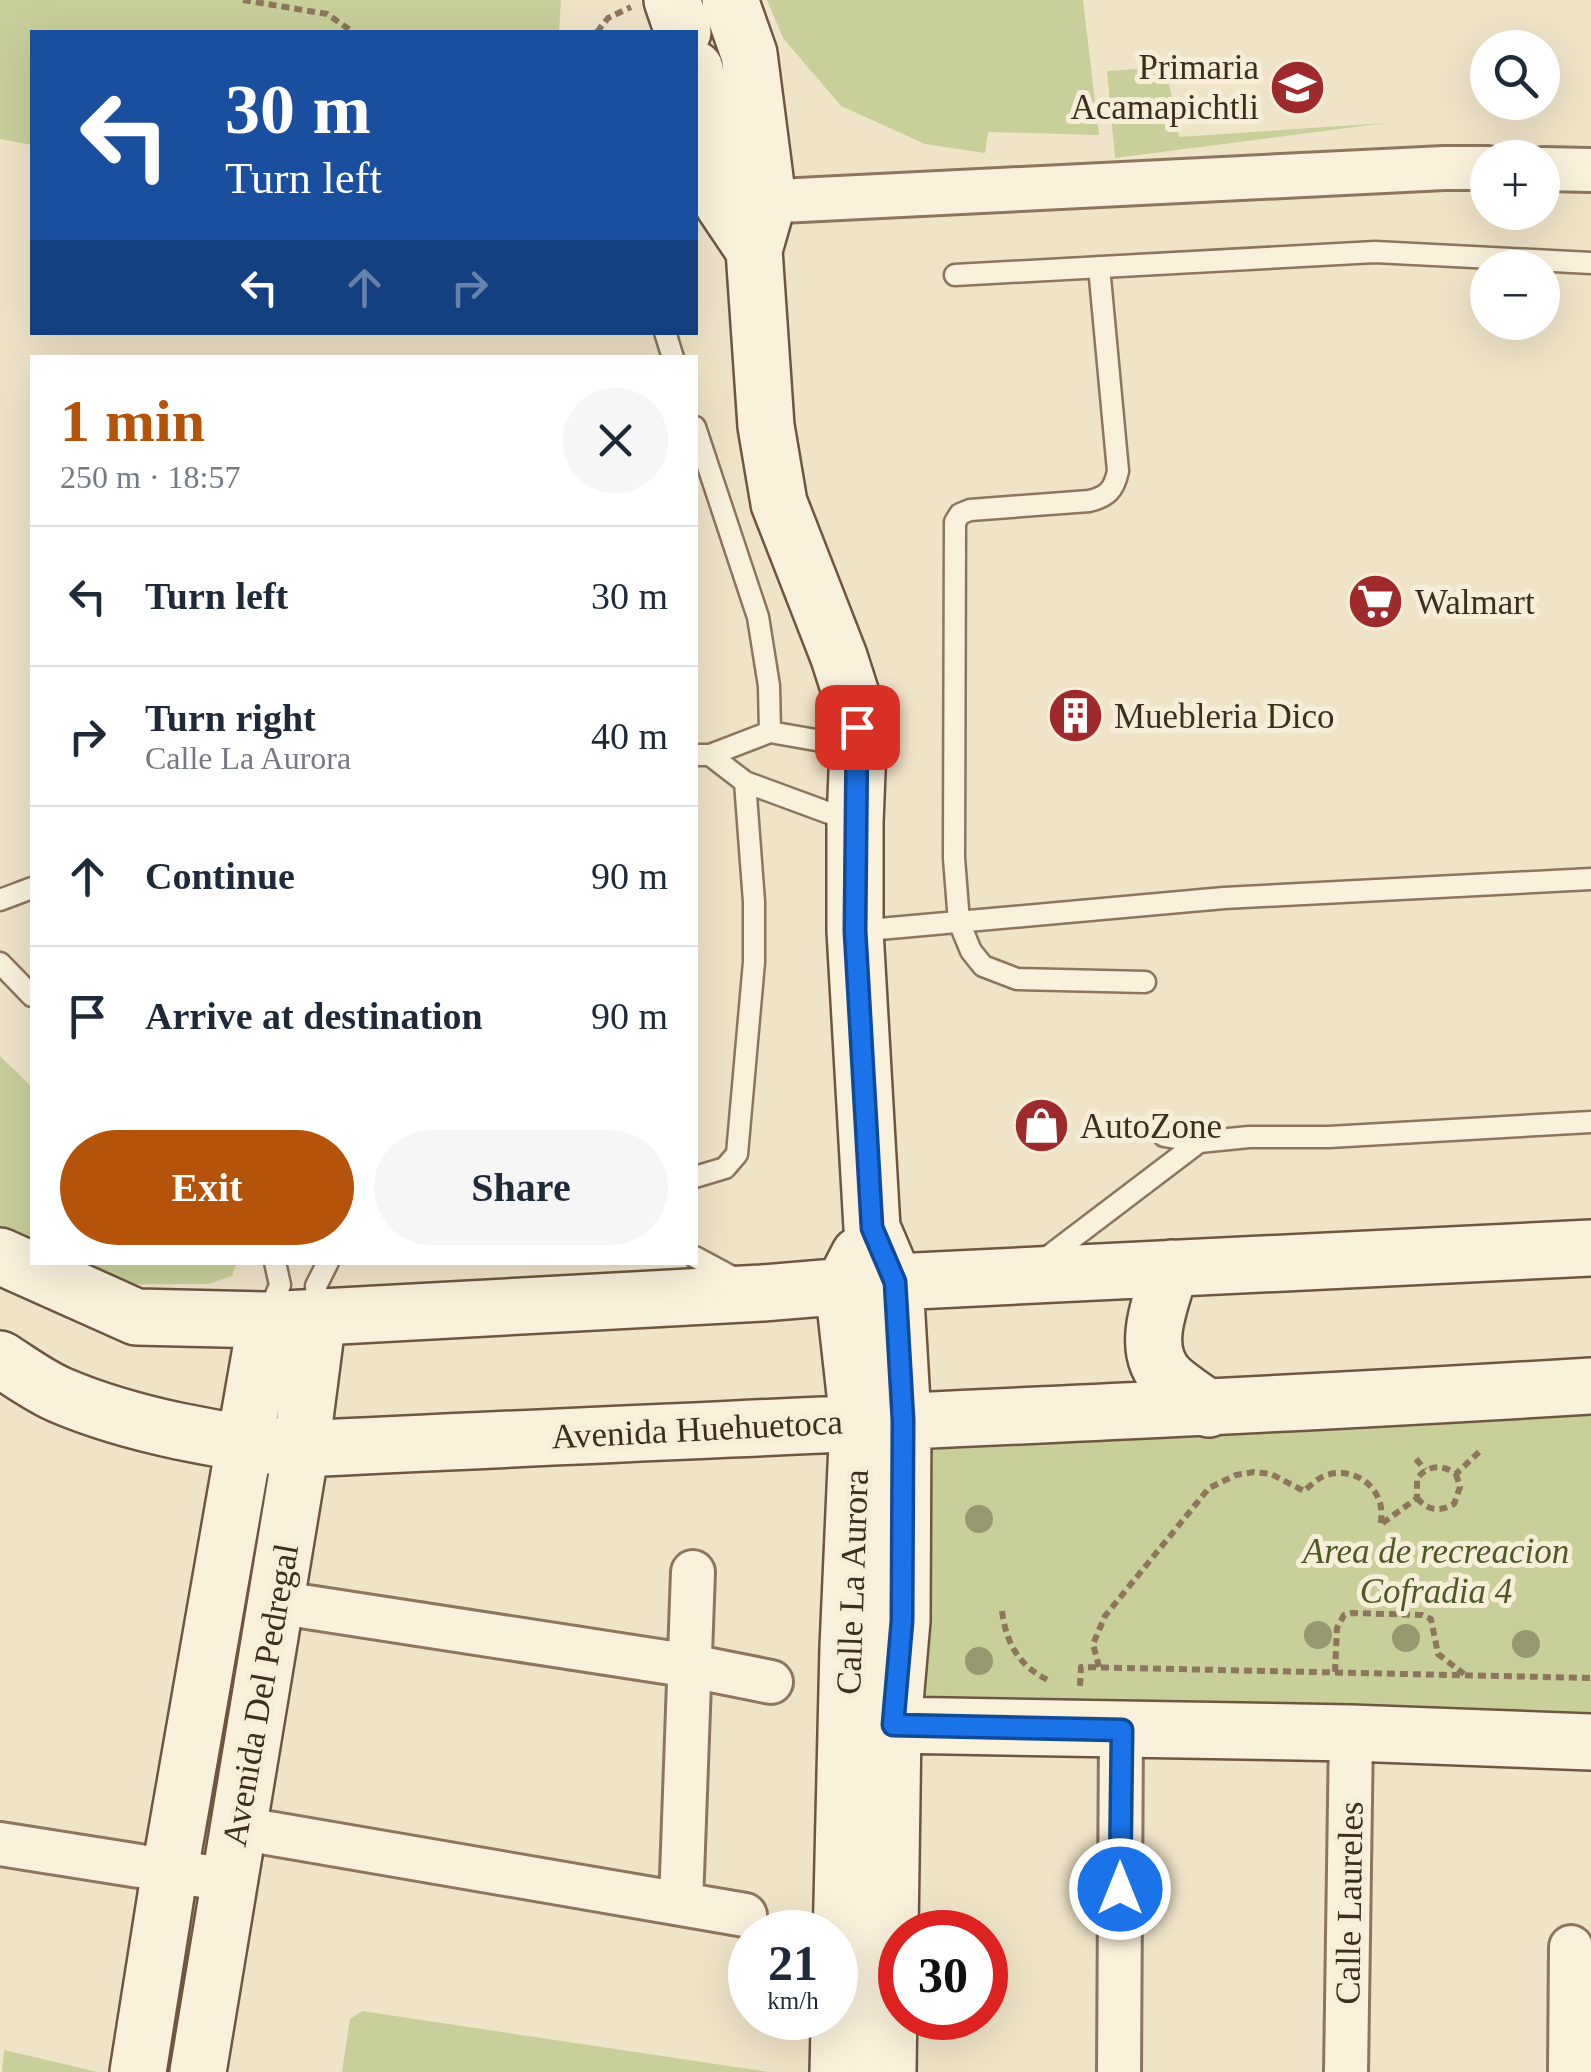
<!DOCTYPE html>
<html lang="en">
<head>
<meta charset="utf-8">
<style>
  body { margin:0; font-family:Georgia,serif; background:#f6f6f7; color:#1f2937; height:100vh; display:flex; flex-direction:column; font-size:38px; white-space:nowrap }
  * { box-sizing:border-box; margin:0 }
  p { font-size:32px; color:#747a83 }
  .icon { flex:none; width:55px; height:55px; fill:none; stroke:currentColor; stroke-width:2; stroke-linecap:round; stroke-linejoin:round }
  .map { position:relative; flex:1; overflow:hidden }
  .drawer { position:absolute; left:30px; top:355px; width:668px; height:910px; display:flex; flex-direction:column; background:#fff; border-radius:0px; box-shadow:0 10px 40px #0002 }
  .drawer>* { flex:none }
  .top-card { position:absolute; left:30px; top:30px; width:668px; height:305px; border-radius:0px; box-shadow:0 10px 40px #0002; background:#1a4fa0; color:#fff; overflow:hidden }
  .fabs { position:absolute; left:1470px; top:30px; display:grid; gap:20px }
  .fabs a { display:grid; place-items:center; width:90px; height:90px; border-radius:50%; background:#fff; box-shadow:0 10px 40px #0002; font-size:50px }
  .speed { position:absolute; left:728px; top:1910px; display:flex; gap:20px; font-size:50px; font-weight:700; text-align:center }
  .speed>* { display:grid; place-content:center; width:130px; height:130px; border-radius:50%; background:#fff; box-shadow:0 10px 40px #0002; line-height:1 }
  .speed small { font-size:25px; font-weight:400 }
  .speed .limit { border:15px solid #d22; background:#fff; color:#111 }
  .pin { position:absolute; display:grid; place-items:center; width:85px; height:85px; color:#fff; margin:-42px; border-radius:20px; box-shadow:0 5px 15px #0006 }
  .me { position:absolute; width:110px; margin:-55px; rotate:0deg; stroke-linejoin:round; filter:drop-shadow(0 0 8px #0008) }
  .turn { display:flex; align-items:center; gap:35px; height:210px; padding:0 30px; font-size:45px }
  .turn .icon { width:130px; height:130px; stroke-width:2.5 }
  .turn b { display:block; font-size:70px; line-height:85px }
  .lanes { display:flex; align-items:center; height:95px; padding:0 30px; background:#0003; justify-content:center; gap:50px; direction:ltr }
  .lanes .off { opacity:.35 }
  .round { display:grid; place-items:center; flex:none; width:105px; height:105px; border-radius:52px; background:#f6f6f7 }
  .summary { display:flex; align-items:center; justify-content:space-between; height:170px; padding:0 30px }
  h1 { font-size:60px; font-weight:700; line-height:75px; color:#b45309 }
  .button { display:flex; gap:20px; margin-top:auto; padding:20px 30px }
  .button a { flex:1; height:115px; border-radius:60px; background:#b45309; color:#fff; font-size:40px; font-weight:700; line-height:115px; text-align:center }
  .button a+a { background:#f6f6f7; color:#1f2937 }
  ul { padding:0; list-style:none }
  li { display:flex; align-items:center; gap:30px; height:140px; padding:0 30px; border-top:2px solid #e0e1e3 }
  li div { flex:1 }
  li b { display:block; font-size:38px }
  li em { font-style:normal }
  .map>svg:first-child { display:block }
  .green { fill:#c9cf9b }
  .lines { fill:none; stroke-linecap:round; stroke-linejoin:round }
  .lane-casing { stroke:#8d765c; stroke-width:25 }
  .street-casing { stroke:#8d765c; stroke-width:48 }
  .secondary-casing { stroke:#6f573f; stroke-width:60 }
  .path { stroke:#8d765c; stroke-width:6; stroke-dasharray:8 5; stroke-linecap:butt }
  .lane { stroke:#faf1dc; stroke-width:20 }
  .street { stroke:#faf1dc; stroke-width:42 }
  .secondary { stroke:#faf1dc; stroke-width:55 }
  .tree { fill:#96986f }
  .route-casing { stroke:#114b97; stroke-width:25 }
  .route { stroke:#1a73e8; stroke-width:18 }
  .labels { text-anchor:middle; stroke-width:10; stroke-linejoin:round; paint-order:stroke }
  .poi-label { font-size:35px; fill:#3d2e20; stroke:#f7eed8; text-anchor:start }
  .street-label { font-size:35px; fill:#3d2e20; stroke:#f7eed8 }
  .park-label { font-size:35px; font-style:italic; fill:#4d5a26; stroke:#f7eed8 }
</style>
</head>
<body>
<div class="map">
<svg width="1591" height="2072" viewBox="0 0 1591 2072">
  <rect width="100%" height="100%" fill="#f0e4c8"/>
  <path class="green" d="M0,0h561l-2,32h-527v113l-32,-6z
    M767,0h316l16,135 -111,-3 -3,21 -60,-9 -84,-38 -58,-68z
    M1166,67l13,70 206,-14 -270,35 -8,-87z
    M0,1056l32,31v175l204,1 -4,13 -23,8 -209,1z
    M1591,1413v304l-682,1 4,-264 31,-5 478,-23z
    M362,2011l407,61h-427l8,-53z
    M4,2050l94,22h-96z"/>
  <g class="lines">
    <defs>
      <path id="lane" d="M1099,267l19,204c-4,19 -11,26 -29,30l-119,9 -10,4 -5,8 -1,336 5,64 12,29 12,15 34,13 128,3
        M955,275l420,-23 216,11
        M665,332l8,26
        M695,427l63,190 11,69 1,46
        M695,755h15l60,-23 86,15
        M745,782l106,39
        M0,900l32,-12
        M857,931l367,-33 367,-19
        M0,963l32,33
        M1164,1136l35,6 50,-5h80l262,-15
        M695,1177l30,-9 12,-14 17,-192v-60l-9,-120 -35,-27
        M695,1257l43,23
        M1041,1262l158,-120
        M318,1315l-2,-29 12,-24
        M267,1317l13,-32 -5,-23"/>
      <path id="street" d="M1542,169l49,1
        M739,203l705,-35h44
        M275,1602l416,64 80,16
        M239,1828l506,87
        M0,1844l228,36
        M681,1903l12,-331
        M1119,2072l2,-342
        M1346,2072l5,-339
        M1570,2072l1,-125"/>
      <path id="secondary" d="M672,0l11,32
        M730,0l19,54 19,147 -14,49 12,176 13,77 60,154 16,50 3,40 -3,76v108l17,297 23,54 8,138 -1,201 -9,104 -5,347
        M695,69l28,135 31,46
        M0,1256l136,61 130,3 496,-27 133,-11 696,-34
        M1171,1268c-10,34 -33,83 -1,112 12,11 26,19 39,29
        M0,1359c19,12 39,27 60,36 70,30 165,48 241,54 430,-21 860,-37 1290,-63
        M893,1725l458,8 240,9
        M138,2072l32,-202 96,-550
        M198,2072l103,-623 17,-132
        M838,2072l10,-425 10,-226 -15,-135 16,-31"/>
    </defs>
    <use href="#lane" class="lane-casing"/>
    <use href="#street" class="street-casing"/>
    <use href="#secondary" class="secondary-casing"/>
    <path class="path" d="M243,0l84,14 26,18
      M597,32l11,-14 23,-11
      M1416,1459l9,11
      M1417,1498c11,13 23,14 37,6l6,-17 -4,-13
      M1002,1611c4,32 17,55 46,69
      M1099,1667l-6,-23 12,-28 104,-128 27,-13 18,-3 17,2 33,17c6,-5 13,-12 20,-15 33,-13 65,17 56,49l37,-27v-19c9,-14 26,-15 39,-5l23,-22
      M1335,1672l2,-44 7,-13 8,-2 70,2 9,4 7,35 26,20
      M1080,1686l1,-19 510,11"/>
    <use href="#lane" class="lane"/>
    <use href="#street" class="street"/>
    <use href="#secondary" class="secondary"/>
  </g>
  <g class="tree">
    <circle cx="979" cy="1519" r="14"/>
    <circle cx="1318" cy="1635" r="14"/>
    <circle cx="1406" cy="1638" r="14"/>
    <circle cx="1526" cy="1644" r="14"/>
    <circle cx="979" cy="1661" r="14"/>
  </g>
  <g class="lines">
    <defs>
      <path id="route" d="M857,727l-2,204 17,297 23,54 8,138 -1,201 -9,104 229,5 -2,159"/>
    </defs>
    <use href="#route" class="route-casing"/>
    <use href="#route" class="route"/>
  </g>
  <defs>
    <symbol id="school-disc" viewBox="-11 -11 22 22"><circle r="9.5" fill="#9e2a2b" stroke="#f7eed8"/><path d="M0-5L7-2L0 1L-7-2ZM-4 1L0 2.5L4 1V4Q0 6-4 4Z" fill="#fff"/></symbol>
    <symbol id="supermarket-disc" viewBox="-11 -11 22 22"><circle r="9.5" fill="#9e2a2b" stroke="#f7eed8"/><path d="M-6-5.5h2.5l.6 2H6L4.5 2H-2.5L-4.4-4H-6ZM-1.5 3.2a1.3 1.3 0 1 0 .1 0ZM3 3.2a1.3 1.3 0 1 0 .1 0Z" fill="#fff"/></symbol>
    <symbol id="building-disc" viewBox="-11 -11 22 22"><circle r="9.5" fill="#9e2a2b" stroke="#f7eed8"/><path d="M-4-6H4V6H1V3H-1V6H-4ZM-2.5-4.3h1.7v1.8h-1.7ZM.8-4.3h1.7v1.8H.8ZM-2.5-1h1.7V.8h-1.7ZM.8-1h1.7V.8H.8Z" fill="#fff"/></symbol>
    <symbol id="shop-disc" viewBox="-11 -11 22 22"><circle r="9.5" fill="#9e2a2b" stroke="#f7eed8"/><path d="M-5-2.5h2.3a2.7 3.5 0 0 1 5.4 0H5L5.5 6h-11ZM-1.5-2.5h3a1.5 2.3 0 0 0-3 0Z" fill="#fff"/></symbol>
  </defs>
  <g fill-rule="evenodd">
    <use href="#school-disc" x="1266" y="56" width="63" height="63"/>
    <use href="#supermarket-disc" x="1344" y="570" width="63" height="63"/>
    <use href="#building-disc" x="1044" y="684" width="63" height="63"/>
    <use href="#shop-disc" x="1010" y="1094" width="63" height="63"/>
  </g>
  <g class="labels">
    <g class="poi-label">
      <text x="1259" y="79" text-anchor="end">Primaria<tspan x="1259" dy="40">Acamapichtli</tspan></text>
      <text x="1415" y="614">Walmart</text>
      <text x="1114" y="728">Muebleria Dico</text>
      <text x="1080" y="1138">AutoZone</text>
    </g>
    <g class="street-label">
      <text transform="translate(697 1429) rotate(-3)" y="12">Avenida Huehuetoca</text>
      <text transform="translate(852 1582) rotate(-88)" y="12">Calle La Aurora</text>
      <text transform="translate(260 1695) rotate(-80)" y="12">Avenida Del Pedregal</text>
      <text transform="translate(1349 1903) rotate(-89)" y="12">Calle Laureles</text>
    </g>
    <g class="park-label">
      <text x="1436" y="1563">Area de recreacion<tspan x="1436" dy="40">Cofradia 4</tspan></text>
    </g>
  </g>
</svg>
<div class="fabs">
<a><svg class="icon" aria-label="search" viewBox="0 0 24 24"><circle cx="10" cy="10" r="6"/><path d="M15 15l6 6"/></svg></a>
<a>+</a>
<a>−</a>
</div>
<div class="speed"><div>21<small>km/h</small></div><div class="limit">30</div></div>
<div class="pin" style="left:857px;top:727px;background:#d93025"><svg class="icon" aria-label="arrive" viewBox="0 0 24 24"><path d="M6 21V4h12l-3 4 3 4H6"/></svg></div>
<svg class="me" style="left:1120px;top:1889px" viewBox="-20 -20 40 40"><circle r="17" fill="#1a73e8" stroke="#fff" stroke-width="3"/><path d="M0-11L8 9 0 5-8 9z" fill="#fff"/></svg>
<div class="top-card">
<div class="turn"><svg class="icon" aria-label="left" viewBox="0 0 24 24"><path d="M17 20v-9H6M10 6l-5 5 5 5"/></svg><div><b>30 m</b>Turn left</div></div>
<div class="lanes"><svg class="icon" aria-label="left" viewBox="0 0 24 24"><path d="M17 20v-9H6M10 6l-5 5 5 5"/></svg><svg class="icon off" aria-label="ahead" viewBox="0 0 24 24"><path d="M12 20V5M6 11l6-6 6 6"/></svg><svg class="icon off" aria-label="right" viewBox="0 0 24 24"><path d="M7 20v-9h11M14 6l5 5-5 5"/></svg></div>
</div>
<section class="drawer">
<div class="summary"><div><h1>1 min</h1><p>250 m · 18:57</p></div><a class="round"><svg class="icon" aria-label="close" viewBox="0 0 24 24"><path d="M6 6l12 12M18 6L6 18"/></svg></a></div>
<ul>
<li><svg class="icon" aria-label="left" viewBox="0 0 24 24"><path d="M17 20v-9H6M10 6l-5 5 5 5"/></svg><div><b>Turn left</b></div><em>30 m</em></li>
<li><svg class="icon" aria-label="right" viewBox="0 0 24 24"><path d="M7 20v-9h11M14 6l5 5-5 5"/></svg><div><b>Turn right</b><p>Calle La Aurora</p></div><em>40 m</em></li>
<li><svg class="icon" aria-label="ahead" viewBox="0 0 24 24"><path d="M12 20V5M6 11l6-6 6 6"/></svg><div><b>Continue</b></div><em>90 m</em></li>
<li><svg class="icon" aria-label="arrive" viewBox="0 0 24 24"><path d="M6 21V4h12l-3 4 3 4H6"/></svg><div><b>Arrive at destination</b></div><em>90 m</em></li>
</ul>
<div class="button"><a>Exit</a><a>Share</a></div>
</section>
</div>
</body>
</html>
